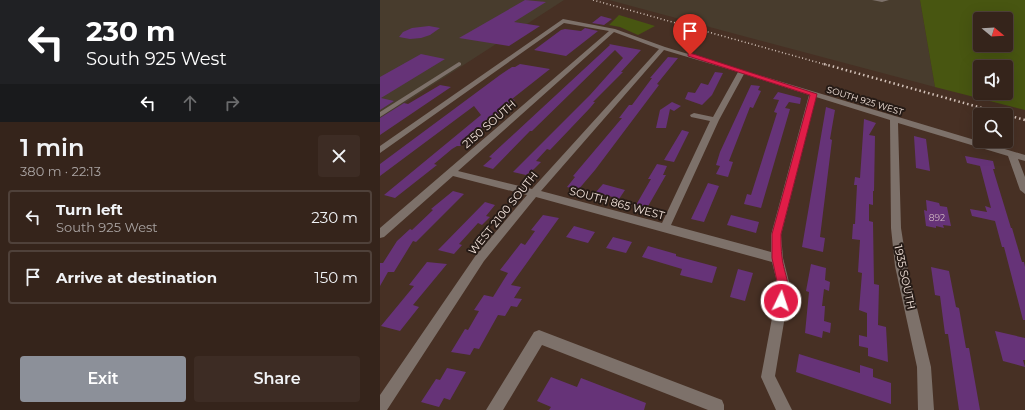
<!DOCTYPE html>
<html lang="en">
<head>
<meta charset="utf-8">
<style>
  body { margin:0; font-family:Montserrat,sans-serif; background:#3d2c24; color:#f1f3f6; height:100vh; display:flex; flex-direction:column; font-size:15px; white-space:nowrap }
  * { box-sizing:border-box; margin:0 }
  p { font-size:13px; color:#aaa4a3 }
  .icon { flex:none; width:22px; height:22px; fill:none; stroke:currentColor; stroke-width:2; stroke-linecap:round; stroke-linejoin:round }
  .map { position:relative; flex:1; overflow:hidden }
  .side { display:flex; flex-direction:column; background:#35241b; width:380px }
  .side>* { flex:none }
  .banner { background:#202124; color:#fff; overflow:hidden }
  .needle { width:26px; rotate:108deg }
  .tools { position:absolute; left:593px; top:12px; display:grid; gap:8px }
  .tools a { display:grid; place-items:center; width:40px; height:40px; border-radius:4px; background:#35241b; box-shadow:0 4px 16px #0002,0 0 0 1px #4f413a; font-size:20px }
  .pin { position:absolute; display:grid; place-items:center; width:34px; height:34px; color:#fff; margin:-41px -17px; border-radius:50% 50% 50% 0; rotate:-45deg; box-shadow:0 0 4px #0007 }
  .pin .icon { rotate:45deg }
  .me { position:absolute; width:44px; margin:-22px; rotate:4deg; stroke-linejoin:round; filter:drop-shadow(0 0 3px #0008) }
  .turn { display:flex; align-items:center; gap:14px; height:84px; padding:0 20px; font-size:18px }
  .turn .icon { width:52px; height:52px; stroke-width:2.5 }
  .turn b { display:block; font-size:28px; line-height:34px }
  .lanes { display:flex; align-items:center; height:38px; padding:0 20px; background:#0003; justify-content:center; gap:20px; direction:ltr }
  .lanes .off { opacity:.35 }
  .round { display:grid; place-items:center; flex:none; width:42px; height:42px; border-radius:4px; background:#3d2c24 }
  .head { display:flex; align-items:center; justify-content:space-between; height:68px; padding:0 20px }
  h1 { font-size:24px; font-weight:600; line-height:30px }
  .action { display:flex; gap:8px; margin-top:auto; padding:8px 20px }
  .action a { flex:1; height:46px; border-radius:4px; background:#8c9099; color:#fff; font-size:16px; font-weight:600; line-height:46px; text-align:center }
  .action a+a { background:#3d2c24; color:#f1f3f6 }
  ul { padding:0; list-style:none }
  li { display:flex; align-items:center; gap:12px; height:54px; margin:0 8px 6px; padding:0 12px; border:2px solid #4f413a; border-radius:4px }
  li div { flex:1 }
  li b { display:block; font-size:15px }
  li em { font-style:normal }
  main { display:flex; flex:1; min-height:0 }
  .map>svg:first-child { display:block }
  .industrial { fill:#483c2d }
  .green { fill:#485611; fill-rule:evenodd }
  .building { fill:#663378 }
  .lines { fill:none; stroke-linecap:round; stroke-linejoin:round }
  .minor { fill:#7d716a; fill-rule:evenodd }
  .rail-far1 { stroke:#d3c2b9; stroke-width:1.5; stroke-dasharray:1 2.5; stroke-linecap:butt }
  .rail { stroke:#d3c2b9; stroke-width:2.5; stroke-dasharray:1.5 3; stroke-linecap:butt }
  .route { fill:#e11d48; stroke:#92132f }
  .labels { text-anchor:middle; stroke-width:4; stroke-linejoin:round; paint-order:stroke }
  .far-street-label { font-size:9px; fill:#f3e3db; stroke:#261b16 }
  .number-label { font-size:9px; fill:#d0b7c2 }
  .street-label { font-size:11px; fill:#f3e3db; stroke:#261b16 }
</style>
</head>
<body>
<main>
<section class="side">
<div class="banner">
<div class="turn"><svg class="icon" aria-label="left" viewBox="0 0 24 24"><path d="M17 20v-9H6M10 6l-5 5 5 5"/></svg><div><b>230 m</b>South 925 West</div></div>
<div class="lanes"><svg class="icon" aria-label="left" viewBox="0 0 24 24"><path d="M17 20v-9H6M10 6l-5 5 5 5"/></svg><svg class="icon off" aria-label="ahead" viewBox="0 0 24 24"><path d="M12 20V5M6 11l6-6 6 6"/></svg><svg class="icon off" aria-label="right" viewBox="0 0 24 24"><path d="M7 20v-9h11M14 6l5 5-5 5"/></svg></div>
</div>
<div class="head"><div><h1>1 min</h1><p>380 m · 22:13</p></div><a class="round"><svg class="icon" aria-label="close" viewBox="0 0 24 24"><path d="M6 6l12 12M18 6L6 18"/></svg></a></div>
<ul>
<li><svg class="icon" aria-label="left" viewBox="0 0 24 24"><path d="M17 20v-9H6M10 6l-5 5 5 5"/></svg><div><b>Turn left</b><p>South 925 West</p></div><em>230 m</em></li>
<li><svg class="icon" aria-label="arrive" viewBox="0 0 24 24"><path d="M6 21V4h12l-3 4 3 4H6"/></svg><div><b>Arrive at destination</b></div><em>150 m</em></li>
</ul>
<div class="action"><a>Exit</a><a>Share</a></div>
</section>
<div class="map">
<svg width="645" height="410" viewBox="0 0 645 410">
  <rect width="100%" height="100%" fill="#473024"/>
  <path class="industrial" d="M0,0h184l-184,119z
    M229,0h311l15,87 -177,-47z"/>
  <path class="green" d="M540,0h105v110l-90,-23zM600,19h26v26h-26zM600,67h26v26h-26z
    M239,15l36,11 -17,9 -18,-8 -11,-2z"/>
  <path class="building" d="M145,0l21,2 -32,20 26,4 -31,20 -50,-8z
    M221,16l11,3 -8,6 -12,-2z
    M49,26l11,2 -10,7 -9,3 -11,1 -11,-2 4,-5 9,-4z
    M205,28l13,3 -32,25 -32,-6 27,-20 4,-1 16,2z
    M229,44l32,6 -20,22h2l-30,30h2l-5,6 -40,42 -3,-1 -11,12 5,1 -7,7 -8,6 -13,-3 77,-77 33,-37 -8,-8 -83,81h-2l-37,38 -10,-3 9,-8 -3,-1 121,-112z
    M41,54l24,5 -64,39 13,3 -14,9v-33z
    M288,57l10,1 -21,26 2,1 -64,85 -17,20 -11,-3 8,-10 -2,-1 49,-58h-3l10,-13h3l20,-27h-2z
    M140,64l30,5 -38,30 3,1 -55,46h-3l-5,3 -18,15 3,1 -42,33 -11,-3 97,-80 -7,-9 -94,70v-12l120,-89 12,-8h3z
    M335,72l8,1 -11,22 -10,10 -17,-6 3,-7 7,1 6,-10 7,2z
    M60,85l11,2 -71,48v-17l24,-15 4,1z
    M371,85l9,1 -2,4 3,1 -8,17 -3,-1 -21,54 4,1 -5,15 -12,-3 4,-8 -4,-1 4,-13z
    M398,92l23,6 -1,6 -11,-2 -4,6 5,1 -29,99 -17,-4 3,-10 4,1 26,-82 -3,-1 5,-12 -6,-1z
    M292,102l9,4 -7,5 -4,-2 -4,19h-10l4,-18z
    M446,107l9,3 -5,29 2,1 -12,97 5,1 -2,14 -21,-5z
    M484,119l12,4 -7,12 6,1 -1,55h-1v14l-4,-1v17l4,1 1,62 5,1 -1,40 8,2 2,35 -20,-6v-8l-9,-2v-11l8,2v-24l-8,-3 3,-37 -4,-1 2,-32 -8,-1 1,-15h2l2,-39h-3l1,-8 5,1z
    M302,130l7,2 -15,30 -10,-2z
    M534,136l12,3 4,32 -14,-3z
    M585,156l28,5 2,8h-2l18,59h1l10,34h2l1,5v53h-2l-19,-73h-2l-7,-26 -23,-5 -2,-7 17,3 -2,-6 6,2 -11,-42 -13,-3z
    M277,164l10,2 -4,9h3l-19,33 -11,-3 15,-26h-3z
    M328,183l11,3 -15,36 -13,-3z
    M223,184l22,6 -6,9 -23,-7z
    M73,191l11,3 -48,48 -3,-1 -19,31h-6l-8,14v-23h3l14,-22 13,-12 2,1 21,-20 -2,-1z
    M546,200l13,3 1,3 7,1 4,19 -8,-1 1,3 -8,-2v2l-10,-2 -2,-16 3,1z
    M105,202l10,3 -9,11 4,1 -8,8 -4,-2 -19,21 3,1 -8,9 -16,-4z
    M163,215l16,3 -48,67 10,2 -7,11 8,1 -5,8 -6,-1 -6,10 -7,-1 -19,34 -5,-1 -4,7 -19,-3 14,-23 3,1 11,-19 -5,-1 10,-15 9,2 15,-24 -8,-3 21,-27 4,2 10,-14 -4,-1z
    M351,215l28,7 -3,11 -29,-8z
    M194,226l21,6 -7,11 -22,-6z
    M233,237l19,5 -6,11 -20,-5z
    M268,246l28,8v2l41,11 -5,16 -32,-8 2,-6 -40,-12z
    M47,262l20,2 -34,41 6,2 -19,24 -19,-5 33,-40 -5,-1z
    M431,264l15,4 -1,12 5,2 -1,9 -5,-2 -2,17h3l-1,15 7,2 -1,10 -7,-2 -1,7 -17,-5 4,-41 -3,-1z
    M551,267l18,4 7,36 3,1 7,40h3l11,62h-21l-11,-76h-3l-5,-38 -5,-1z
    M358,269l15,4 -8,28 -15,-4z
    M615,331l30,7v22h-2l2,7 -22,-6z
    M419,354l61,19v-8l13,4v8l18,6v21l-95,-32z
    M67,368l19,4 -16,28 -6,-2 -5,9 -18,-5 15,-23 4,1z
    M171,377l26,10 4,-9 65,25 -2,7h-95l2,-3 -14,-6z"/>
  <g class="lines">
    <path class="minor" d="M492,0h17l-7,2z
      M183,19l52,10 50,18 360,108v6l-7,-2 7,18v17l-5,-4 -12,-34 -110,-33 3,105 6,38 24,101 3,43h-16l-1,-43 -22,-101 -4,-38 -1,-108 -74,-23 -35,138 2,23 7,28 -15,90 17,34h-16l-15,-33 17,-91 -6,-24 -236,-65 -52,64 -97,149h-7v-15l96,-140 51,-60 -74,-19 -69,61 -4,1v-10l229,-197 -45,-8 -184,130v-7zM234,32l45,17 -127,140 -74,-18zM284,50l74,22 -25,45 -19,-4 -4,2 1,2 19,4 -48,102 -121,-32zM364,74l65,21 -38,140v17l-100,-27 48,-105z
      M79,62l2,1v2l-81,52v-5z
      M159,330l183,70 2,5v5h-16l-166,-65 -39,65h-17l48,-78z"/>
    <path class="rail-far1" d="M213,0l234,65"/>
    <path class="rail" d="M444,64l201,56"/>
  </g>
  <path class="route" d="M310,53l127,41 -36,140c0,8 0,16 1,23 2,18 11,30 3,48l-4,1 -4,-1 -2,-4 3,-15 -6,-28v-24l38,-139 -122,-39v-2z"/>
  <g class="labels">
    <g class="far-street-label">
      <text transform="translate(485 101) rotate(17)" y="3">SOUTH 925 WEST</text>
    </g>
    <g class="number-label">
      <text x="557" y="221">892</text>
    </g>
    <g class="street-label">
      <text transform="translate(109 124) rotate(-41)" y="4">2150 SOUTH</text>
      <text transform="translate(237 203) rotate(15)" y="4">SOUTH 865 WEST</text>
      <text transform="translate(123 213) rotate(-51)" y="4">WEST 2100 SOUTH</text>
      <text transform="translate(525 277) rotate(78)" y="4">1935 SOUTH</text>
    </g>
  </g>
</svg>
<div class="tools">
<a><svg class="needle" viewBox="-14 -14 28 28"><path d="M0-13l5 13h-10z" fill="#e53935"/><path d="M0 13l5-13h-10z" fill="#aaa4a3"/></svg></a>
<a><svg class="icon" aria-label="sound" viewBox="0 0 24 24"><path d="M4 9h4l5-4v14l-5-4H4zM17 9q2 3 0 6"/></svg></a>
<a><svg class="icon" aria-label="search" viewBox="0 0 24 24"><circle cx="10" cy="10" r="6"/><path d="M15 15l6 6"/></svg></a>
</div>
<div class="pin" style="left:310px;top:55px;background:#d93025"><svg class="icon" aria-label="arrive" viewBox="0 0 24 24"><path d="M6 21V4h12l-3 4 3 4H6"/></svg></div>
<svg class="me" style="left:401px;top:301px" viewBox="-20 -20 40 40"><circle r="17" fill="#e11d48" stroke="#fff" stroke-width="3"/><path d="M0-11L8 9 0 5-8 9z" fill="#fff"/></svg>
</div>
</main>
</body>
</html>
